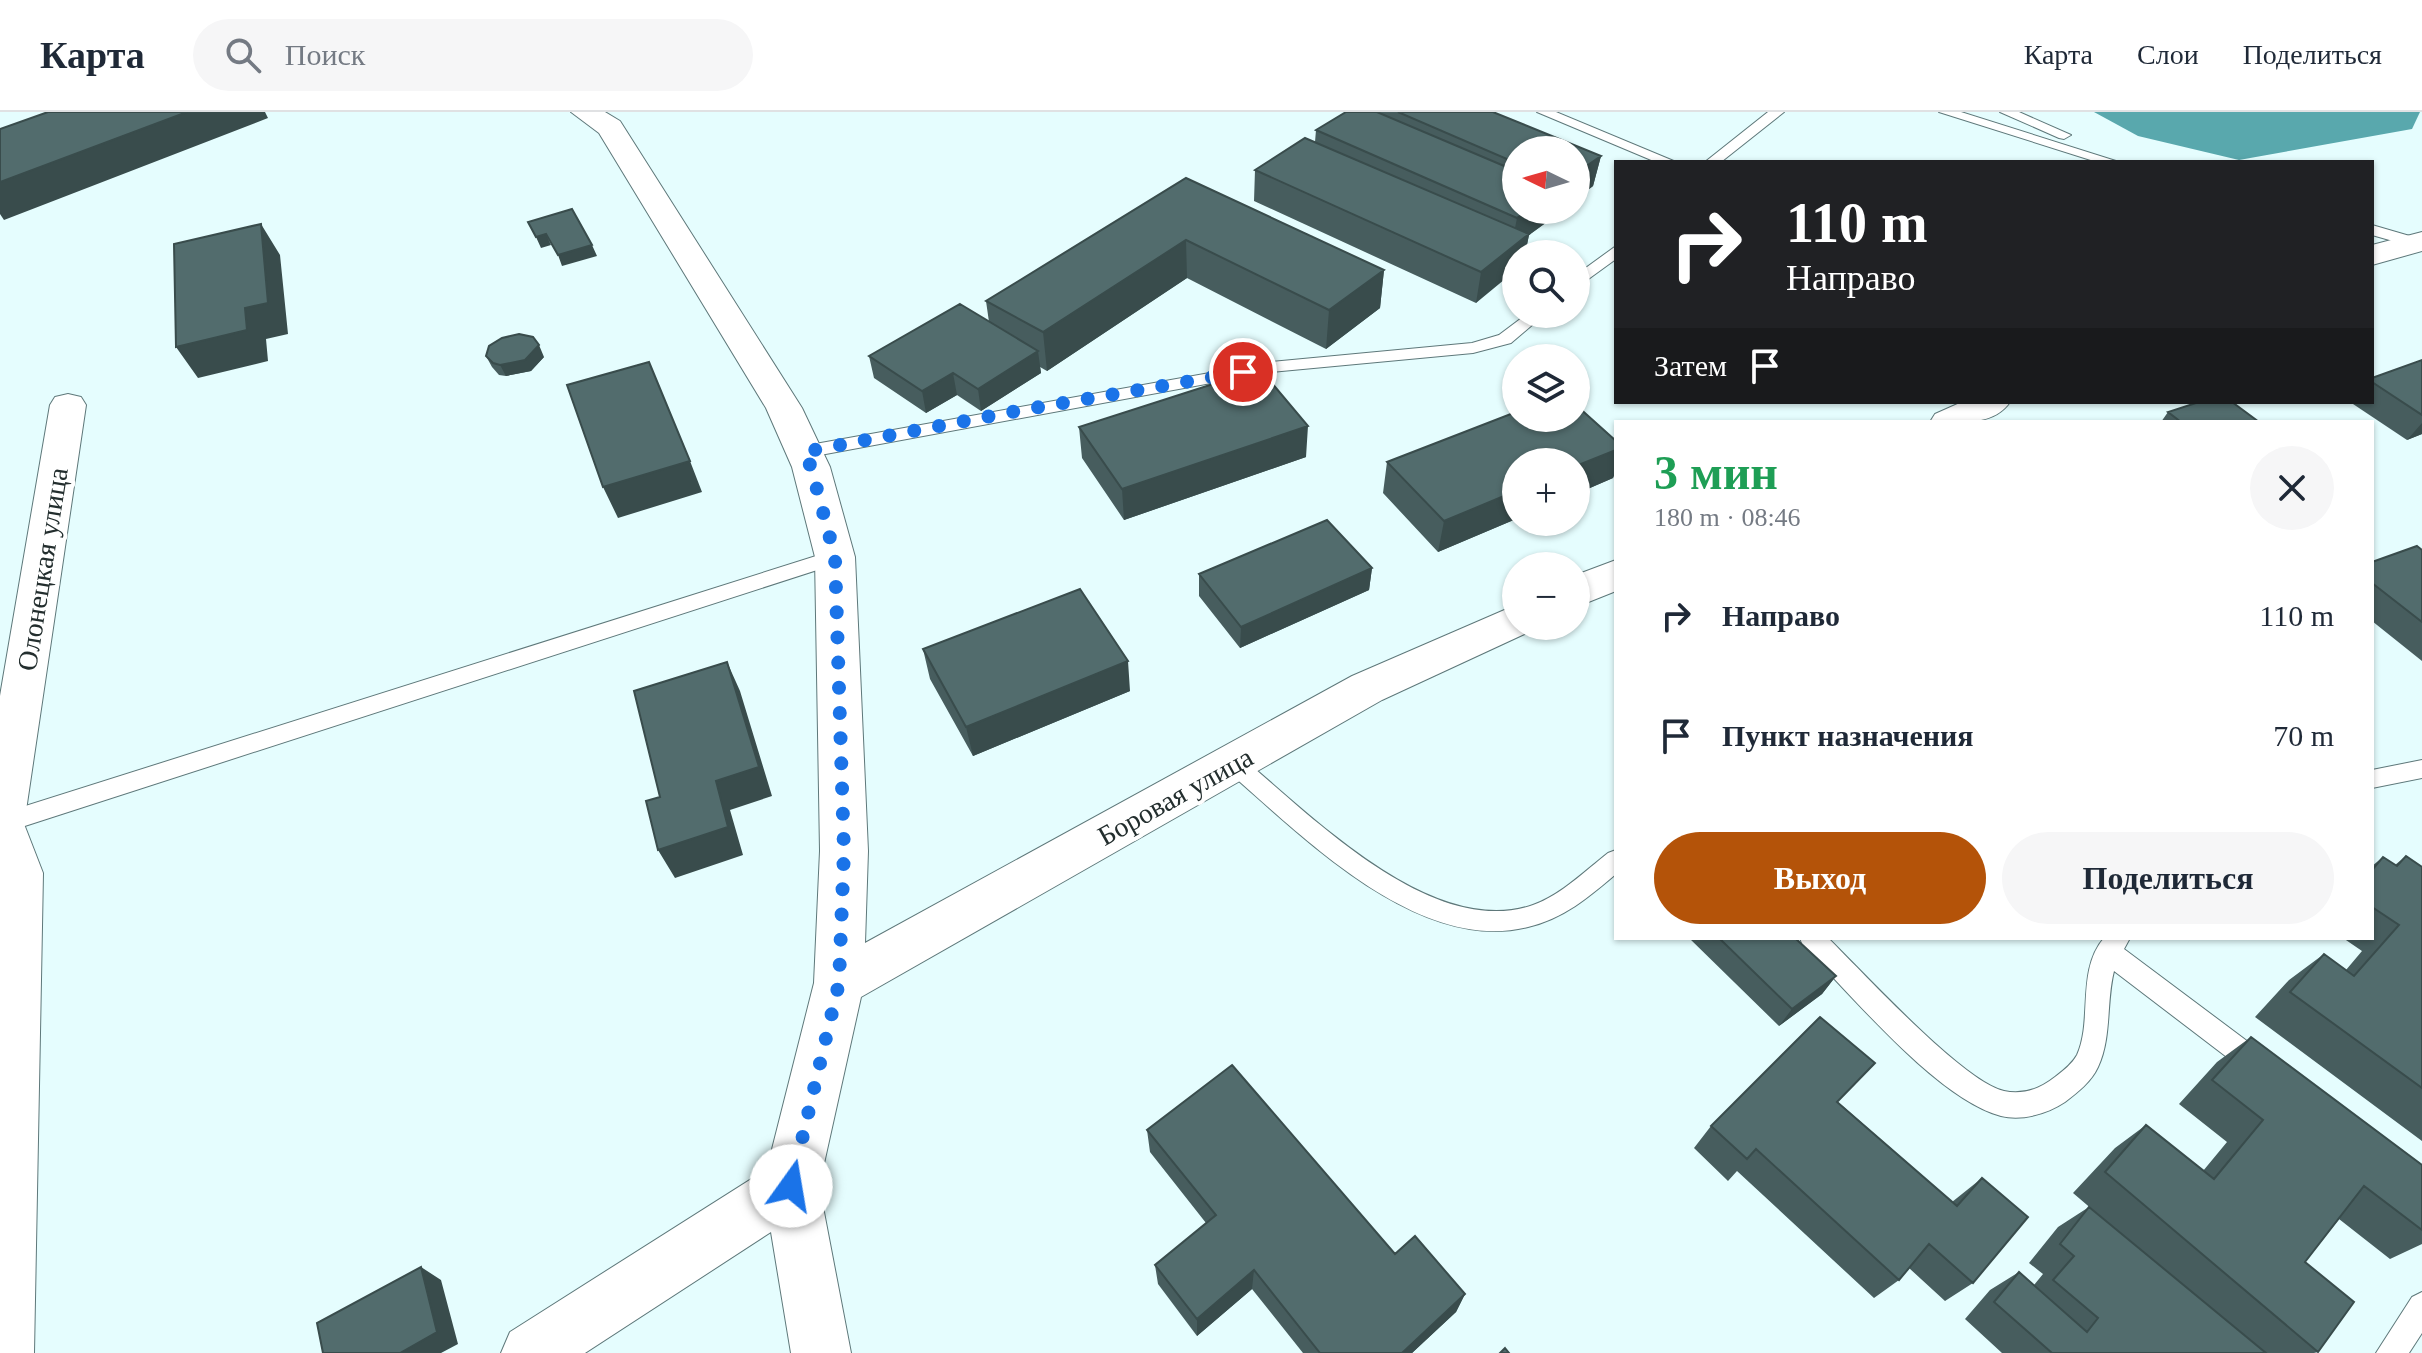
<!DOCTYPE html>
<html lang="ru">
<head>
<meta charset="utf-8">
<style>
  body { margin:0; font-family:Georgia,serif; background:#f6f6f7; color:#1f2937; height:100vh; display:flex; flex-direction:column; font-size:30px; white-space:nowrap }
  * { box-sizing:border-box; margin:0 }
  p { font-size:26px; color:#747a83 }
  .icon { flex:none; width:44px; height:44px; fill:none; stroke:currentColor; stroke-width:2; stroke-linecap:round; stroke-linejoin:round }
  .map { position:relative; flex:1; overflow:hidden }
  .panel { position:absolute; left:1614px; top:308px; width:760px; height:520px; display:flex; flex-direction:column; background:#fff; border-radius:0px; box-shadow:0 2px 6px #0004 }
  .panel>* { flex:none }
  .banner { position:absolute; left:1614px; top:48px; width:760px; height:244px; border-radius:0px; box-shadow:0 2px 6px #0004; background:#202124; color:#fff; overflow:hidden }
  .needle { width:52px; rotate:275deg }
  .buttons { position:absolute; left:1502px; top:24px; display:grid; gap:16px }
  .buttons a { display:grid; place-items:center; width:88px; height:88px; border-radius:50%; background:#fff; box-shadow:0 2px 6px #0004; font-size:40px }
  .pin { position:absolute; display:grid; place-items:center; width:68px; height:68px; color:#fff; margin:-34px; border:4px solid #fff; border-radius:50%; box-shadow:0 2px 8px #0007 }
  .me { position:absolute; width:88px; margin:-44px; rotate:13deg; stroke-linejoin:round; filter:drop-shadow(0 0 6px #0008) }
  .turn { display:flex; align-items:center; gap:28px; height:168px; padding:0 40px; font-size:36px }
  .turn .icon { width:104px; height:104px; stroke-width:2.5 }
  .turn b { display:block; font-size:56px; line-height:68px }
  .then { display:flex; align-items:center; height:76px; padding:0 40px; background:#0003; gap:16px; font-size:30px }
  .round { display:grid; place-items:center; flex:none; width:84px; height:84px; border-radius:42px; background:#f6f6f7 }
  .overview { display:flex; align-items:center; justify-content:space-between; height:136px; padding:0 40px }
  h1 { font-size:48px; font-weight:600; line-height:60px; color:#1e9e55 }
  .button { display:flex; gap:16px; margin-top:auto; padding:16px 40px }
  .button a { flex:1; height:92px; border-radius:48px; background:#b45309; color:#fff; font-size:32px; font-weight:600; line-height:92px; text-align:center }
  .button a+a { background:#f6f6f7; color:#1f2937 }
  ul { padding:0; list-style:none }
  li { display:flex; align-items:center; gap:24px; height:120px; padding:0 40px }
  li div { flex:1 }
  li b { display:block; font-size:30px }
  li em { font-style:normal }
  header { display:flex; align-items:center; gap:48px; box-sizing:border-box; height:112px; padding:0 40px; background:#fff; border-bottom:2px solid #e0e1e3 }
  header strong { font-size:38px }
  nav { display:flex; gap:44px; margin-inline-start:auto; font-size:28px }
  .search { width:560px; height:72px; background:#f6f6f7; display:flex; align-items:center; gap:20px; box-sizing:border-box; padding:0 28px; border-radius:44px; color:#747a83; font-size:30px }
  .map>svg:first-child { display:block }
  .water { fill:#59a8ad }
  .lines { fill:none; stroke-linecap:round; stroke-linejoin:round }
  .lane-casing { stroke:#5e787a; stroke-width:2 }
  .street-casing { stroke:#5e787a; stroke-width:2 }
  .lane { fill:#fff; fill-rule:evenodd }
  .street { fill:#fff; fill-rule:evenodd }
  .wall { fill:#475d5e }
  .shaded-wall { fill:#394c4c }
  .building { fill:#526c6d; stroke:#394c4c; stroke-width:2 }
  .route { stroke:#1a73e8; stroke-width:14; stroke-dasharray:0 25.2 }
  .labels { text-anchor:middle; stroke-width:8; stroke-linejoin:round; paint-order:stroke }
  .street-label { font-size:28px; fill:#232e2e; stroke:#fff }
</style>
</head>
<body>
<header>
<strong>Карта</strong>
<div class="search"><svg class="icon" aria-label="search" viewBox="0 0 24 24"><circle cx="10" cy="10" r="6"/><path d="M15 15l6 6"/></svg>Поиск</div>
<nav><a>Карта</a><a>Слои</a><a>Поделиться</a></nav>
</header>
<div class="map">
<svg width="2422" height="1241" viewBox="0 0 2422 1241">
  <rect width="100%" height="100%" fill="#e5fdfe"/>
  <path class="water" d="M2094,0h326l-8,17 -173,31 -101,-24z"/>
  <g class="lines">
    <defs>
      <path id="lane" d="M1537,0h19l120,50h-20z
        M1768,0h16l-63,50h-16z
        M1939,0h22l158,50h-22z
        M2000,0h19l52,23 -7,4 -5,-1z
        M2372,113l48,14 2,3 -8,5 -42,-12z
        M1616,134v13l-40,29v-13z
        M1527,202h18l-34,29 -38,10 -202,19 -467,86 -9,-6 9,-6 467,-84 201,-19 27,-8z
        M835,438l10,7 -3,5 -842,272v-20z
        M1233,642l8,3c70,58 191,183 292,148 28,-10 52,-34 75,-52l8,-3v24c-27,23 -53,45 -88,53 -111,28 -227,-93 -303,-158l-3,-6 3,-6z
        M2422,648v18l-50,10v-18z
        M1800,826h28c34,33 135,144 176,153 19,4 36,-2 51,-14 8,-6 17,-13 22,-22 16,-36 -1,-84 27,-117h26l-6,11 143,107 4,9 -4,9 -9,3 -9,-3 -135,-103c-8,31 -2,66 -16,96 -7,15 -20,25 -33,35 -18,12 -43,19 -64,14 -64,-17 -150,-122 -198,-170z
        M2422,1180v41l-13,20h-33l36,-56z"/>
      <path id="street" d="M571,0h34l15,9 182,287 28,59 25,90 13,294 -3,92 487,-267 164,-71v21h17l-2,5 -149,69 -521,297 -42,189 32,167h-60l-20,-121 -186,121h-84l9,-21 257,-163 47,-186 6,-132 -5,-294 -23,-90 -26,-59 -167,-275z
        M2422,120v19l-50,14v-20z
        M68,282l13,3 5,8 -62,419 19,49 -9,480h-34v-657l50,-291 5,-8z
        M1962,290h48c-17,25 -53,20 -80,20l5,-8z
        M1616,448v31l-40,16v-32z"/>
    </defs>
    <use href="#lane" class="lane-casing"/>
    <use href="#street" class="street-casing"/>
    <use href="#lane" class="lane"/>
    <use href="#street" class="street"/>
  </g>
  <path class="wall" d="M1346,0h147l108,44 -8,30 -17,13v-49h-60v60h45l-5,3 -4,-2 -1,8 -22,16 -4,19h-9l-40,49 -222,-102 1,-31 60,-28 1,-12z
    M1186,66l198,92 -4,38 -54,41 -139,-71 -140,93 -7,-4 1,6 -60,38 -24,-16 -31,18 -52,-35 -5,-22 120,-34 -3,-21z
    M486,244l58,1 -13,14 -25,5 -7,-1 -7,-8z
    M2422,248v74l-15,6 -57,-38h22v-24z
    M2168,300l91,10h-98z
    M1079,315l227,30 -182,63 -42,-62z
    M1616,329v29l-3,8 -37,16v-32h-60v57l-78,33 -55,-59 4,-31z
    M2422,438v111l-50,-40v-59z
    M1372,456l-3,22 -129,58 -41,-52v-22z
    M923,537l207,42 -157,65 -43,-77z
    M2406,744l16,11v274l-167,-124 34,-37 35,-26 22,16 16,-19 -19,-13h29v-72l11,-9 12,8z
    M1689,826h106l41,38 -14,18 -43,32z
    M2251,925l171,128v79l-32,15 -51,-40 -34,43 13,90 -4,1h-312l-37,-34 25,-29 29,-18 15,13 9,-11 -14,-11 29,-36 31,-20 25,21 -41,-35 42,-45 31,-23 57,46 24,-29 -48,-38 38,-42z
    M1838,990l114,100 30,-24 -9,105 -28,18 -36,-33 -10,12 -25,18 -137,-127 -9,10 -34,-33 17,-22z
    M1147,1018l248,124 70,40 -9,18 -44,41h-109l-51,-64 -55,47 -39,-52 -3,-19 51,-42 -56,-71z"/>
  <path class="shaded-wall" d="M187,0h78l3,6 -264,102 -4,-6v-32z
    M1601,44l-8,30 -17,13v-26z
    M1528,98h25l-2,9 -22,16 -4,19h-9v16l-40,33 5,-31 30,-24 6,-30z
    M261,112l19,31 8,79 -22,5 2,22 -70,17 -22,-31 69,-39z
    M546,122l5,11 -10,3 -5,-11z
    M1186,128l1,38 -140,93 -4,-39z
    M592,133l5,11 -35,10 -4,-11z
    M1384,158l-4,38 -54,41 3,-39z
    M539,233l5,12 -13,14 -25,5 -6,-11z
    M1038,239l3,22 -60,38 -3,-22z
    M953,261l4,22 -31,18 -4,-22z
    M2422,311v11l-15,6z
    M1308,314l-2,31 -182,63 -2,-31z
    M1616,338v20l-3,8 -37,16v-28z
    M690,349l12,31 -84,26 -15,-31z
    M1516,379v28l-78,33 6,-31z
    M1372,456l-3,22 -129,58 1,-21z
    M1128,549l2,30 -157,65 -7,-29z
    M727,550l13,29 32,105 -42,14 13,45 -68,23 -17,-28 58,-69z
    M1836,864l-14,18 -43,32 13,-17z
    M421,1155l20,13 17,64 -17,9h-41z
    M1254,1158l-2,19 -55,47v-17z
    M1465,1182l-9,18 -44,41h-10z"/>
  <path class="building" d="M48,0h139l-187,70v-53z
    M1346,0h31l139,59v39h12l-11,8 -201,-88z
    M1398,0h95l108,44 -25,17v-23h-60v13z
    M1305,26l224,96 -48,38 -226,-102z
    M1186,66l198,92 -55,40 -143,-70 -143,92 -57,-31z
    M572,97l20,36 -34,10 -12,-21 -10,3 -8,-15z
    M261,112l7,79 -23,5 2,22 -71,17 -2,-103z
    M960,192l78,47 -60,38 -25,-16 -31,18 -53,-35z
    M519,222l14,3 6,8 -14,15 -25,5 -7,-2 -7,-7 3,-10 13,-8z
    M2422,248v55l-50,-33v-4z
    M649,250l41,99 -87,26 -36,-102z
    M1260,257l48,57 -186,63 -43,-62z
    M2199,290h33l27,20h-78l-13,-10z
    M1576,293l40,36v9l-40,16v-4h-60v29l-72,30 -57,-59 129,-50v6h60z
    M1327,408l45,48 -131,59 -42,-53z
    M2417,434l5,4v72l-50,-39v-21z
    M1080,477l48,72 -162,66 -43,-78z
    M727,550l32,105 -43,14 12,46 -70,23 -12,-49 14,-4 -26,-106z
    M2406,744l16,11v221l-132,-96 34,-38 30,22 45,-51 -27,-18v-37l11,-13 14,9z
    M1719,826h76l41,38 -44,33z
    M1820,905l55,46 -38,39 120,104 25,-28 46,39 -55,66 -44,-39 -30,36 -143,-131 -9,10 -36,-33z
    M2251,925l171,128v65l-58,-44 -59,76 49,40 -36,50 -213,-180 41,-47 68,54 49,-59 -51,-40z
    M1232,953l163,189 20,-18 50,58 -63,59h-82l-66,-83 -57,49 -42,-54 61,-50 -69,-85z
    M2089,1095l177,146h-214l-58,-51 25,-30 68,60 11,-14 -45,-38 21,-24 -14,-12z
    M421,1155l16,65 -37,21h-77l-6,-30z
    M1505,1236l4,5h-9z"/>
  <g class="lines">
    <path class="route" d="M791,1074l48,-203 5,-132 -9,-294 -24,-90 -7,-15 213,-41 226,-39"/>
  </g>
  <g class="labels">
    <g class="street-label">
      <text transform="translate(42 457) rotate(-81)" y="10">Олонецкая улица</text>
      <text transform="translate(1175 684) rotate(-29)" y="10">Боровая улица</text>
    </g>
  </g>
</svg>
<div class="buttons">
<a><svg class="needle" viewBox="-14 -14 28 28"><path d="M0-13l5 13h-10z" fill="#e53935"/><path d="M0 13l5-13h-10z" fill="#747a83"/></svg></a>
<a><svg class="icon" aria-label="search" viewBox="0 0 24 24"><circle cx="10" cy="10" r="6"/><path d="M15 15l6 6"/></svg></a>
<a><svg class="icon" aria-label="layers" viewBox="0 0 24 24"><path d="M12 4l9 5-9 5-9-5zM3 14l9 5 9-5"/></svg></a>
<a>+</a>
<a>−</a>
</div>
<div class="pin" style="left:1243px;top:260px;background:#d93025"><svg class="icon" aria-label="arrive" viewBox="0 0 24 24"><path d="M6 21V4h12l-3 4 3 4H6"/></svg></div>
<svg class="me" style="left:791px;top:1074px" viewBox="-20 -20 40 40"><circle r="19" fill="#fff"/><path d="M0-13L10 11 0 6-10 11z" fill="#1a73e8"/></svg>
<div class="banner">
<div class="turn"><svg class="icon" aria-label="right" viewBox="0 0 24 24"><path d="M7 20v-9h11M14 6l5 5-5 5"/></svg><div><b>110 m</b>Направо</div></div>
<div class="then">Затем<svg class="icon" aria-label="arrive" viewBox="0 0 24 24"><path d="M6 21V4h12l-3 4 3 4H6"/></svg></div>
</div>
<section class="panel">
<div class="overview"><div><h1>3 мин</h1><p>180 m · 08:46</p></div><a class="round"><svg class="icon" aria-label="close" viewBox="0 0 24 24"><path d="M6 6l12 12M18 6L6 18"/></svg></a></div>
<ul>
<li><svg class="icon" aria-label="right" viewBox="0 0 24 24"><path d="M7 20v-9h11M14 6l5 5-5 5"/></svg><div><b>Направо</b></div><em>110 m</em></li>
<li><svg class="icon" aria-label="arrive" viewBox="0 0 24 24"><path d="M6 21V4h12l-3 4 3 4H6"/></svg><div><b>Пункт назначения</b></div><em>70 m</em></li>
</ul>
<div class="button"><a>Выход</a><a>Поделиться</a></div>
</section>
</div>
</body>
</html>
